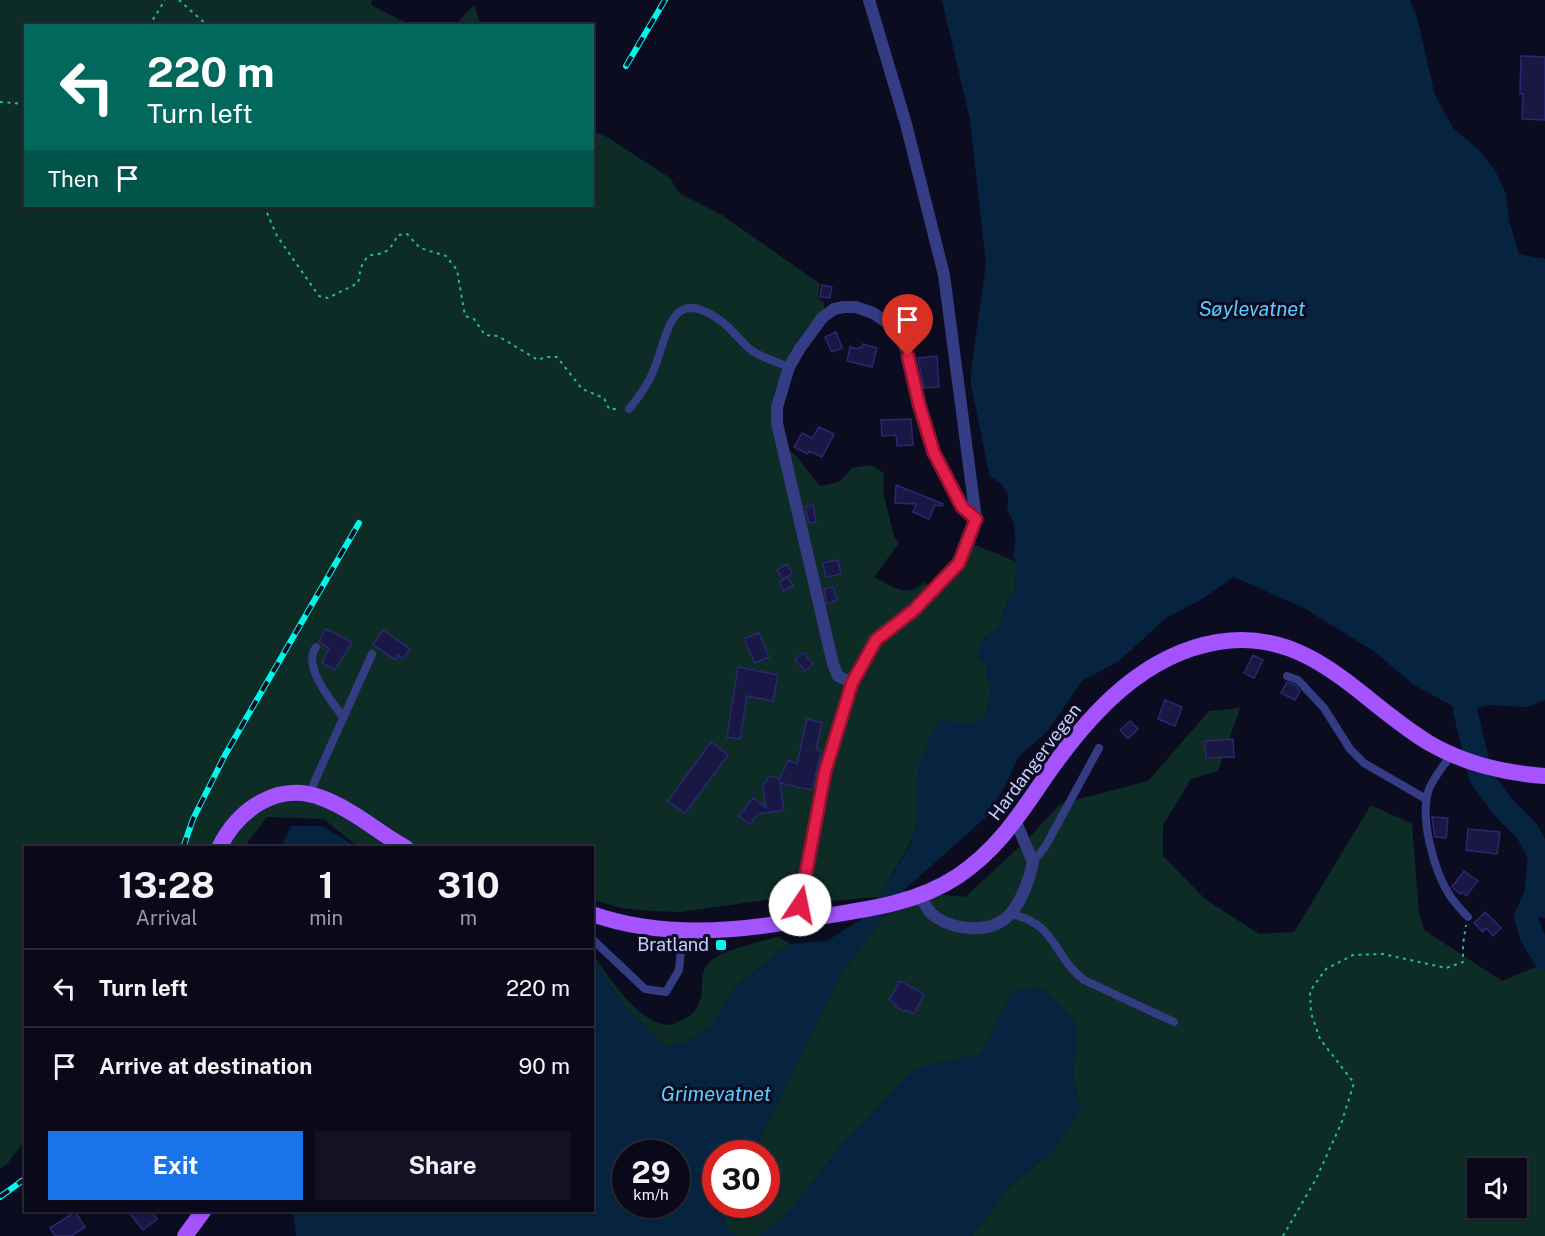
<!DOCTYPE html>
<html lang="en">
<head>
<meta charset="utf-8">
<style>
  body { margin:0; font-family:"Public Sans",sans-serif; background:#121222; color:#f1f3f6; height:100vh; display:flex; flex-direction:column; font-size:22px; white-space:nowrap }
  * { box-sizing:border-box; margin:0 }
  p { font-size:20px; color:#999aa2 }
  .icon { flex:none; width:33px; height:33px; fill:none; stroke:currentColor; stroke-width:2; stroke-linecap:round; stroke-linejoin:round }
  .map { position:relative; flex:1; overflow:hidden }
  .side { position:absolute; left:24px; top:846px; width:570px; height:366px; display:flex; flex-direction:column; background:#090919; border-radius:0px; box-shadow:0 2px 4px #0004,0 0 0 2px #292a38 }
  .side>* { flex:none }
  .top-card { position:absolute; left:24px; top:24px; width:570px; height:183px; border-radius:0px; box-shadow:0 2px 4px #0004,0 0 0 2px #292a38; background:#00695c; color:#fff; overflow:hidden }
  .tools { position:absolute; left:1467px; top:1158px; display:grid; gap:12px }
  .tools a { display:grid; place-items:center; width:60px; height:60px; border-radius:0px; background:#090919; box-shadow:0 2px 4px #0004,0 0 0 2px #292a38; font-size:30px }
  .speed { position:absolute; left:612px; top:1140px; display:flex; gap:12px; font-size:30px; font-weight:700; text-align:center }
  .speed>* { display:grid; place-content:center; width:78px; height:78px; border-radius:50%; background:#090919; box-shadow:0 2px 4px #0004,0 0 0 2px #292a38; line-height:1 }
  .speed small { font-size:15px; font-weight:400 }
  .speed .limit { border:9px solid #d22; background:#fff; color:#111 }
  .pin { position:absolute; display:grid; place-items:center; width:51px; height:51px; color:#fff; margin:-62px -26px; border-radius:50% 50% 50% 0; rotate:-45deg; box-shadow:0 0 6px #0007 }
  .pin .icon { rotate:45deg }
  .me { position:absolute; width:66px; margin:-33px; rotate:11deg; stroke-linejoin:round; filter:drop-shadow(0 0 4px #0008) }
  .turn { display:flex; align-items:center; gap:21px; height:126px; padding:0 24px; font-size:27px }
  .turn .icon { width:78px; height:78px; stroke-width:2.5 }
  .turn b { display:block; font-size:42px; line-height:51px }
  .then { display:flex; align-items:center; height:57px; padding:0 24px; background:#0003; gap:12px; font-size:22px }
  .eta { display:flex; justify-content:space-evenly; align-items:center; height:102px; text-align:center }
  .eta b { font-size:36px; font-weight:700; line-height:42px }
  .primary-button { display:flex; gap:12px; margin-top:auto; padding:12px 24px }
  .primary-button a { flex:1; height:69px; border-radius:0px; background:#1a73e8; color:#fff; font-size:24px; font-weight:700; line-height:69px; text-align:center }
  .primary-button a+a { background:#121222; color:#f1f3f6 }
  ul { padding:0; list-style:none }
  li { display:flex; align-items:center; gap:18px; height:78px; padding:0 24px; border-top:2px solid #292a38 }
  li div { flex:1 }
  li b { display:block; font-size:22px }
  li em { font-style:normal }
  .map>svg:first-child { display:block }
  .green { fill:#0e2c26; fill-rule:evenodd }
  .water { fill:#062440; fill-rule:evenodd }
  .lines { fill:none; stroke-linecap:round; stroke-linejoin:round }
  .river { stroke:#062440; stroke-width:24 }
  .building { fill:#191744; stroke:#2b2771; stroke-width:1.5 }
  .path { stroke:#26b99a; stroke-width:2; stroke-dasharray:3 4.5; stroke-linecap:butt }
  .service { stroke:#343d83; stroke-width:8 }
  .minor { stroke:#343d83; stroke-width:12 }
  .primary { stroke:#a453ff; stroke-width:16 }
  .rail-casing { stroke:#00f7ea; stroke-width:6 }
  .rail { stroke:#0c0c21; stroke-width:4; stroke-dasharray:11; stroke-linecap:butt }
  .route-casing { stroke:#92132f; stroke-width:15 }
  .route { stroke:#e11d48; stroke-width:10 }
  .poi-dot { fill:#00f7ea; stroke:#0c0c21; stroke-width:2 }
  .labels { text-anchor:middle; stroke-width:6; stroke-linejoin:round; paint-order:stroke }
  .street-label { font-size:18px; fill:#ccceff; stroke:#0c0c21 }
  .poi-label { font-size:18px; fill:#ccceff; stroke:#0c0c21; text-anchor:end }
  .water-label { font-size:20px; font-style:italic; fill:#5accff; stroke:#0c0c21 }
</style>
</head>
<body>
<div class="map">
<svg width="1545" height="1236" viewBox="0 0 1545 1236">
  <rect width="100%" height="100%" fill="#0c0c21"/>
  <path class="green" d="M0,0h372l-1,5 39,20 -384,1v180h566l1,-74 14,5 63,41 9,15 43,22 98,69 -2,14 6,4v9l-17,16 -15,21 -17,43 -4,33 5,15 20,17 24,30 19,-4 13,-14 18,-3 14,8 -1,19 11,44 5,7 -25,34c20,10 31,22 51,5l6,6 22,-27 10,-21 54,22 -3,28 -7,11 -8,27 -14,10 -6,20 8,8 -1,9c10,14 0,31 -3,46l-16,4 -26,-6 -23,86 -1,20 -8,20 -30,52 -62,5 -29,-5 -108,15 -30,-1 -28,-3 -29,-8 -1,-52 -234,-1 -34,-28 -57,-2 -23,30 -218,1 -1,293 -19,24 -6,4z
    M474,5l7,20h-26z
    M1240,708l-22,63 -27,8 -28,46v31l42,43 54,35 35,-2 77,-127 41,19 7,89 5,17 78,51 43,-18v273h-573l38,-50 43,-35 28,-42 -9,-35 4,-23 -35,-63 -28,2 -32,64 -66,15 -71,73 -52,67 -33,27h-22l-14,-11 8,-20 35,-1v-50l-13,-1 88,-179 62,-83 62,6 61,-56 34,-37 88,-23 61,-70zM1478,1168h38v40h-38z
    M779,937l11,7 -55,43 -23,39 -25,16 -22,5 -38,-38 -34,-49 -1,-6c16,21 47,71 77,71 3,0 9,-4 13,-5 4,-2 12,-6 14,-11 10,-14 2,-32 11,-44 10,-14 55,-24 72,-28z"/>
  <path class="water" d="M942,0h468l7,18 18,77 18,33 26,22 16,20 11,24 3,27 10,33 26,5v441l-17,7 -37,-2 -29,6 -48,-26 -39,-33 -71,-44 -70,-31 -32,22 -36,19 -47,43 -37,20 -35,51 -29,25 -13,29 -20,32 -82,73 -62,83 -88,179 -37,1v50l15,1 -8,20 14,11h-441l-3,-25 299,-1 1,-250 34,49 38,38 22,-5 25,-16 23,-39 55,-43 37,-3 33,-21 19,-23 31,-52 7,-20v-48l3,-17 16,-35 5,-6 26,6 16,-5c3,-14 13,-31 3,-44l1,-10 -10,-11 4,-13 18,-14 8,-27 7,-11 3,-27 -4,-7c4,-16 3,-31 -5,-45 -2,-5 1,-9 0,-14 -1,-9 -10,-17 -18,-20l-19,-92v-14l15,-107 -16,-144zM626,1154h50v50h-50z
    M291,826h31l35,21h-76z
    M1042,988l34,34 1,29 -5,23 9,35 -28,42 -43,35 -38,50h-213l33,-27 52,-67 72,-74 65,-14 32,-64z"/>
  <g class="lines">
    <path class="river" d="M1465,710l16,67 22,30 24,24 13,24 -4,41 9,10
      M1536,896l-10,21 6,19 13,22"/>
  </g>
  <path class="building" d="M1521,56l24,1v63l-23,-1 1,-25h-3z
    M822,285l10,2 -2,11 -10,-1z
    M836,332l6,16 -10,4 -7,-15z
    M863,344l14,4 -5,19 -25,-6 3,-14 8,2 1,-2 3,1z
    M937,356l2,31 -15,1 -6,-30z
    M911,419l2,26 -16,1 -1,-11 -14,1 -1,-16z
    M819,427l15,7 -12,23 -13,-6 -2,3 -13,-7 8,-14 10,5z
    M896,485l47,19 -1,2 -7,-1 -6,14 -16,-7 3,-8 -21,-1z
    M813,505l3,17 -7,1 -4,-16z
    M838,560l3,14 -15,3 -3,-14z
    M787,564l5,10 -9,5 -6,-9z
    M788,577l5,9 -9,5 -5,-9z
    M833,587l4,13 -10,4 -3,-15z
    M326,629l26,13 -17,28 -13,-7 7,-15 -10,-6z
    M383,630l27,19 -7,10 -5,-4 -2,5 -23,-15z
    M759,633l10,24 -14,6 -11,-24z
    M803,653l10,11 -8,7 -10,-12z
    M1253,655l10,5 -9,18 -10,-5z
    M738,667l40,8 -5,26 -26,-5 -7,43 -13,-2z
    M1287,682l8,3 5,6 -5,9 -14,-7z
    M1165,700l17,7 -7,19 -17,-7z
    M807,719l15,4 -6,27 5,1 -8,36 -2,3 -31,-7 4,27 -26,4 -8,10 -11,-8 14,-18 13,10 -3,-23 7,-9 9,2v3l9,-21 9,4z
    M1130,721l8,8 -10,10 -8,-9z
    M1233,739l1,18 -28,1 -1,-17z
    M711,742l17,13 -43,58 -17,-12z
    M1432,817l16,1 -2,20 -11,-1z
    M1468,829l32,3 -3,22 -31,-4z
    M1464,871l14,10 -12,15 -4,-4 -2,2 -8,-7z
    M1485,912l16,16 -8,8 -7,-8 -3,4 -9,-9z
    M900,981l24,13 -10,20 -8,-4 -1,2 -10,-6 1,-2 -7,-4z
    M127,1210h23l7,9 -14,11z
    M75,1212l10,15 -14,9h-16l-5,-8z"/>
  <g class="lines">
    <path class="path" d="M179,0l29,26
      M149,26l16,-26
      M0,102l26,2
      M264,206l13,30 42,60 9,2 30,-15c2,-8 2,-20 10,-26 3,-3 6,-2 10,-3 11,-1 15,-10 20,-19l9,-1 13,14 26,8 11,14 8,46 9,3 11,16 13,1 40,24 7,-3h12l25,32 22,9 5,11h11
      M1283,1236l33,-57 25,-55 13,-41 -34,-44 -9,-26 -1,-22 16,-22 27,-14 30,-1 63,14 17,-6v-18l3,-19"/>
    <path class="service" d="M629,409c9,-11 17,-21 23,-35 16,-35 16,-92 69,-53 11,8 19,20 30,29 11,8 26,12 38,17
      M316,647c-14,20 15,53 27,70
      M1287,676l11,4 26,28 26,41 14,14 62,36
      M1452,754c-8,11 -18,23 -23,35 -10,28 5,82 21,107 5,7 11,14 18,21
      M309,794l63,-140
      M1033,862l12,-15 54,-99
      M1011,914c46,10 41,41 73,66l90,42
      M592,939l53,50 21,3 13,-22 4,-40"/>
    <path class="minor" d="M852,683l-14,-7 -5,-12 -56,-241v-16l12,-40 11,-19 22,-30 12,-9 10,-2h12l17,6 24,16 11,26 11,49 15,49 28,54 14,12
      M920,896c5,9 9,17 17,22 21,13 56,16 74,-5 11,-13 19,-35 22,-51l-17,-40
      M799,920l1,-15 26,-133 26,-89 24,-43 38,-30 45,-47 17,-44 -32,-244 -38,-151 -37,-124"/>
    <path class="primary" d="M219,848c19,-39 59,-67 103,-50 30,11 56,34 84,50
      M592,914c65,23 136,19 202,7 56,-10 116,-13 164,-45 43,-29 64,-66 93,-107 41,-58 94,-115 167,-127 93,-15 141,59 211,101 36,21 75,30 116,33
      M185,1236l19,-26"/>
    <defs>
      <path id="rail" d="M626,66l39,-66
        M183,848l10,-29 32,-64 134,-232
        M0,1197l26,-19"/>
    </defs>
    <use href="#rail" class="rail-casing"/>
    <use href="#rail" class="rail"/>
  </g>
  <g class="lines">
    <defs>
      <path id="route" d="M800,905l25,-133 27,-89 24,-43 38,-30 45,-47 17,-44 -14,-12 -28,-54 -15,-49 -11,-48"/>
    </defs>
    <use href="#route" class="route-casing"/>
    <use href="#route" class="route"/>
  </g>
  <rect class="poi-dot" x="715" y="939" width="12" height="12" rx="3"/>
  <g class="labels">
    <g class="street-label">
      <text transform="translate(1035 762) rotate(-53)" y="6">Hardangervegen</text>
    </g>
    <g class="poi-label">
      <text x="709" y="951">Bratland</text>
    </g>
    <g class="water-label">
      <text x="1252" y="316">Søylevatnet</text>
      <text x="716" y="1101">Grimevatnet</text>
    </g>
  </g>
</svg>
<div class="tools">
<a><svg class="icon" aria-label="sound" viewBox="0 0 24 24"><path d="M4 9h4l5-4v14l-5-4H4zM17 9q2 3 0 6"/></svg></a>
</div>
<div class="speed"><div>29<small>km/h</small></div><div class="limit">30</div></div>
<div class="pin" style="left:908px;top:356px;background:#d93025"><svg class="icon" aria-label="arrive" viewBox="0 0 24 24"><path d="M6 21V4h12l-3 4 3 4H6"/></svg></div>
<svg class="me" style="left:800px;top:905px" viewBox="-20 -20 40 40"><circle r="19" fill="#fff"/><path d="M0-13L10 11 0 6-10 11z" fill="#e11d48"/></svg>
<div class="top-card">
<div class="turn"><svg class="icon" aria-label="left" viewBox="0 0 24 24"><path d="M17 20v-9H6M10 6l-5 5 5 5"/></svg><div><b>220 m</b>Turn left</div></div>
<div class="then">Then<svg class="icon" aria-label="arrive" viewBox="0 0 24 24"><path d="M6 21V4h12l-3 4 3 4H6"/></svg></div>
</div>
<section class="side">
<div class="eta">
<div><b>13:28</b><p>Arrival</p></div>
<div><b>1</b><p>min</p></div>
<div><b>310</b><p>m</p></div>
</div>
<ul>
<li><svg class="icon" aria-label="left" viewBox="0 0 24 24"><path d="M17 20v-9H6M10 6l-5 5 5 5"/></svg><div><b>Turn left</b></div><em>220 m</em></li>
<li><svg class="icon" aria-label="arrive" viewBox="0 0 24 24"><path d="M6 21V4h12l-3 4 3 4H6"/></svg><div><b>Arrive at destination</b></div><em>90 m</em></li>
</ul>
<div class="primary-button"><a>Exit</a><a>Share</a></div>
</section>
</div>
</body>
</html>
